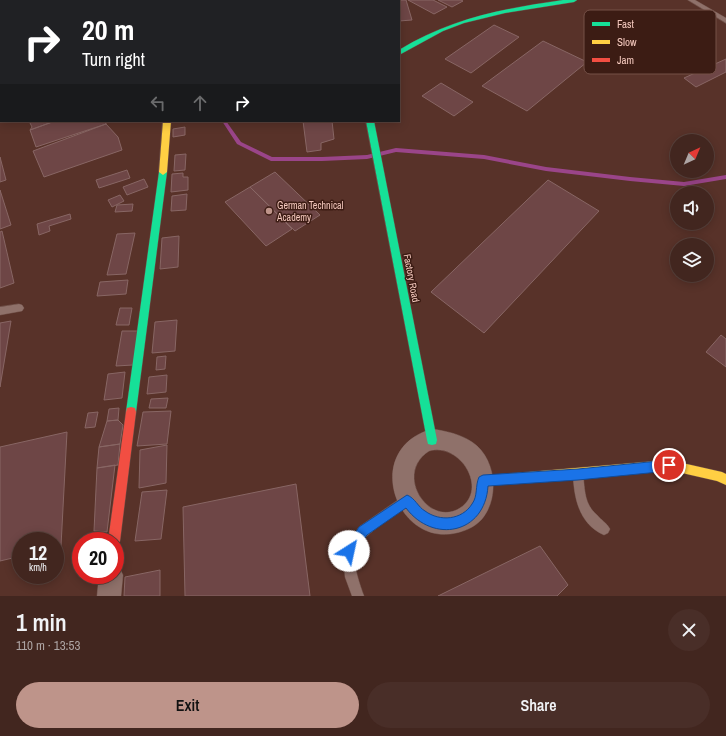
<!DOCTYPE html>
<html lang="en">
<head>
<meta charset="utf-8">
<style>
  body { margin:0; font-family:"Archivo Narrow",sans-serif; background:#492e28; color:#f1f3f6; height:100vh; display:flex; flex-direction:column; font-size:15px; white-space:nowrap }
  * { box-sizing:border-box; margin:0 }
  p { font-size:13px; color:#aea5a4 }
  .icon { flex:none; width:22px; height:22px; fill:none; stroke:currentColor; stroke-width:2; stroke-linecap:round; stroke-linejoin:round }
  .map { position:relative; height:596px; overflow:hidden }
  .side { display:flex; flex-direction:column; background:#42261f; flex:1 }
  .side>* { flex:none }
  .hud { position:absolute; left:0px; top:0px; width:400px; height:122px; box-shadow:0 2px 10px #0003,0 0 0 1px #5a433d; background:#202124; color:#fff; overflow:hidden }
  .needle { width:26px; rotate:44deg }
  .fabs { position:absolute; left:670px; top:134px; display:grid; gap:8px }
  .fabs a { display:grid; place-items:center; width:44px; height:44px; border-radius:50%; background:#42261f; box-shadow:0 2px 10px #0003,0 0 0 1px #5a433d; font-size:20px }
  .speed { position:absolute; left:12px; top:532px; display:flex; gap:8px; font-size:20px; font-weight:700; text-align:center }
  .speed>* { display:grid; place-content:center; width:52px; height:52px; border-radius:50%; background:#42261f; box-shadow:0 2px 10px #0003,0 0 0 1px #5a433d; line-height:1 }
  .speed small { font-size:10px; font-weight:400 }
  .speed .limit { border:6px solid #d22; background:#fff; color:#111 }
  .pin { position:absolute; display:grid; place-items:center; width:34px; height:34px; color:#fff; margin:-17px; border:2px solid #fff; border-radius:50%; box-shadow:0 1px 4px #0007 }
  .me { position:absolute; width:44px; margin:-22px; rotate:35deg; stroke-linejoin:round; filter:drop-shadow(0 0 3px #0008) }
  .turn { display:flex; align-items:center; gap:14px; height:84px; padding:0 16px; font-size:18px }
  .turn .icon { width:52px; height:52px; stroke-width:2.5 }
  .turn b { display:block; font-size:28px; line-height:34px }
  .lanes { display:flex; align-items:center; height:38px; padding:0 16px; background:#0003; justify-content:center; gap:20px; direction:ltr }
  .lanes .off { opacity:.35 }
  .round { display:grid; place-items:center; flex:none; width:42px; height:42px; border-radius:21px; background:#492e28 }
  .head { display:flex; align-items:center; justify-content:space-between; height:68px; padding:0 16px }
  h1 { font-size:24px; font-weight:600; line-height:30px }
  .cta { display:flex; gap:8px; margin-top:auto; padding:8px 16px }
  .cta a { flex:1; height:46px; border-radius:24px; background:#be948a; color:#111; font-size:16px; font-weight:600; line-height:46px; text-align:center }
  .cta a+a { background:#492e28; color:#f1f3f6 }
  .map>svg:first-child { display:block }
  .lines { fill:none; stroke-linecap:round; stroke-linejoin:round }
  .stream { fill:#9a4589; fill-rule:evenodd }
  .building { fill:#6e4646; stroke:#886664 }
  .lane-casing { stroke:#6e4f47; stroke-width:1 }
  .street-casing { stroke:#6e4f47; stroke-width:1 }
  .fast-casing { stroke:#6e4f47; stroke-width:1 }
  .slow-casing { stroke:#6e4f47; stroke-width:1 }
  .jam-casing { stroke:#6e4f47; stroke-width:1 }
  .lane { fill:#8f716a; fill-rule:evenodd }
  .street { fill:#8f716a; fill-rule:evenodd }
  .fast { fill:#16e098; fill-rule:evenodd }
  .slow { fill:#ffcf43; fill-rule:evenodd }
  .jam { fill:#f24e42; fill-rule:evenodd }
  .route { fill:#1a73e8; stroke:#114b97 }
  .poi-dot { fill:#be948a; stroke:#3c1c14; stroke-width:1.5 }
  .labels { text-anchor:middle; stroke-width:3; stroke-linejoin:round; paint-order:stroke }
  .poi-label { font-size:10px; fill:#f5c9be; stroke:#3c1c14; text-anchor:start }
  .street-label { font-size:10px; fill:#f5c9be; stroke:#3c1c14 }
  .key { fill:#3c1c14; stroke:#745047; stroke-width:1 }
  .key-label { font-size:11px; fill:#f5c9be }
</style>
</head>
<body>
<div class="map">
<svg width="726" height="596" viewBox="0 0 726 596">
  <rect width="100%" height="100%" fill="#583229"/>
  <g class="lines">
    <path class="stream" d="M222,121h4l15,21 31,15h50l45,-2 29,-7 88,7 62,12 84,10 54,5 42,-7v4l-42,7 -54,-5 -84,-10 -62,-12 -88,-7 -29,7 -45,2h-51l-34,-17z"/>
  </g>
  <path class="building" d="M231,0h136v1h-136z
    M378,0h28l6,20 -13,1v-20z
    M408,0h25l14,7 -13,7z
    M438,0h23l2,1 -11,6z
    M494,25l25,12 -48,36 -26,-14z
    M543,41l44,21 -60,49 -45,-25z
    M726,59v13l-30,15 -12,-9z
    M441,83l32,19 -19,14 -32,-20z
    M29,121h26l-25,9 2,-3z
    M55,121h51v3l-70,23 -6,-17z
    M303,121h29l2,18 -13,4v7l-14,2z
    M106,124l12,13 4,13 -78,27 -11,-26z
    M185,127v8l-12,2v-8z
    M186,154l-1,16 -11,1 1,-16z
    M0,157l6,23 -6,2z
    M127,170l3,8 -31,10 -3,-8z
    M275,172l45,43 -25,16 -45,-44z
    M183,173v4h5v13l-17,2 1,-18z
    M144,179l4,8 -21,8 -4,-8z
    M548,180l51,31 -115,122 -53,-41z
    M250,187l42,42 -26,17 -41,-44z
    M0,190l11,35 -11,4z
    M187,194l-1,16 -15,1 1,-15z
    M120,195l4,6 -12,6 -4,-7z
    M133,204l-1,7 -17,1 2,-7z
    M70,214l1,5 -22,7 1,5 -11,4 -2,-11z
    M2,231l12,52 -14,5v-56z
    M135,233l-9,41 -19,1 10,-41z
    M179,236l-1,31 -18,2 2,-31z
    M128,280l-2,14 -29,2 3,-14z
    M120,308h12l-3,17h-13z
    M177,320l-2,31 -23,2 3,-31z
    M11,321l-11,66v-64z
    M122,331h17l-6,34 -17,1z
    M721,335l5,4v28l-20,-15z
    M166,356l-1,13 -9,1 1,-13z
    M125,372l-3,26 -18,2 4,-26z
    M167,375l-1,17 -19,2 2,-17z
    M168,398l-2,10h-17l2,-9z
    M119,408l-1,12 -11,1 2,-12z
    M171,411l-4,33 -30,2 6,-34z
    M98,412l-3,15 -10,1 3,-15z
    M118,420l5,5 -3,19 -21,3 8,-26z
    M67,432l-6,114 -6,1v-6h-34v15l-21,5v-114z
    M120,444l-2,21 -21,3 2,-21z
    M167,445l-1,38 -27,5 1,-38z
    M115,465l-8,67 -13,-1 3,-63z
    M296,484l14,112h-125l-2,-89z
    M167,490l-6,49 -26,2 7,-49z
    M540,546l28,39 -11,11h-119z
    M160,570v26h-36l1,-19z"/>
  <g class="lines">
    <defs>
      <path id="lane" d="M688,0h7l31,18v5z
        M19,304l3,1 2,3 -2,3 -22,4v-8z
        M578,469l4,1 1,4c2,16 1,30 14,41 4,5 10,8 13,14l-2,4 -4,2c-25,-11 -30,-37 -31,-61l1,-4z
        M407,494l4,2 2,4 -2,4c-14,10 -53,33 -56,49 -2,13 5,32 9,43h-12l-7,-19 -2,-26 2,-4 14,-20z"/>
      <path id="street" d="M28,0h12l1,1h-12z
        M166,0h12v1h-12z
        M432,429c14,2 28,5 40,13 24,16 28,55 10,77 -7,8 -17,12 -26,14 -60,14 -95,-84 -24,-104zM429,451c31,-9 60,38 31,57 -31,20 -67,-34 -31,-57z
        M115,565l4,2 4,8 -2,21h-24l2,-21h16z"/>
      <path id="fast" d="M563,0h14l-3,2 -69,11 -41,10 -21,8 -44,24v-5c53,-32 103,-41 164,-50z
        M366,121h8l63,319 -1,4 -4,1 -4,-1 -1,-4z
        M163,169l4,3 -31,240 -1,4 -4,1 -4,-1 -1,-4 33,-240z"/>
      <path id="slow" d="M163,121h8l-4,51 -4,3 -4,-3z
        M669,460l53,12 4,2v11l-9,-4 -48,-11 -186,16 -4,-1 -1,-4 1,-4 4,-1z"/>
      <path id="jam" d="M131,407l4,1 1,4 -16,129 -2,4 -3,1v-5h-7l18,-129 1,-4z"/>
    </defs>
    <use href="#lane" class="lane-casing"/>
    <use href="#street" class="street-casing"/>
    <use href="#fast" class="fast-casing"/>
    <use href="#slow" class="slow-casing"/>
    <use href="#jam" class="jam-casing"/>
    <use href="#lane" class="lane"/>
    <use href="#street" class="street"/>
    <use href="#fast" class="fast"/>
    <use href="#slow" class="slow"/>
    <use href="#jam" class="jam"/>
  </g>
  <path class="route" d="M669,460l4,1 1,4 -1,4 -4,2 -91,9 -90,6c-3,48 -55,58 -82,22l-39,27 -14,20 -4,2 -4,-2 -2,-4 16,-24 48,-32c8,3 11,12 18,16 15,11 37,9 47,-7 6,-8 3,-18 7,-27l4,-2 95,-6z"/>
  <circle class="poi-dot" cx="269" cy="211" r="4"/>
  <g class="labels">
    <g class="poi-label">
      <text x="277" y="209">German Technical<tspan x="277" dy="12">Academy</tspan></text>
    </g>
    <g class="street-label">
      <text transform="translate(412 278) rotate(79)" y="4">Factory Road</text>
    </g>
  </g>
  <rect x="584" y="10" width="132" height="64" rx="6" class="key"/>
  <rect x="592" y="22" width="18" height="4" fill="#16e098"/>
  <rect x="592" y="40" width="18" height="4" fill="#ffcf43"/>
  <rect x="592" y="58" width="18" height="4" fill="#f24e42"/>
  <g class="key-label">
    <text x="617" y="28">Fast</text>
    <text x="617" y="46">Slow</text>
    <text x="617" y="64">Jam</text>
  </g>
</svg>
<div class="fabs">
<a><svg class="needle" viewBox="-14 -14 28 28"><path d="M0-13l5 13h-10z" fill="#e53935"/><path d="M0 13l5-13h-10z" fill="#aea5a4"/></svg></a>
<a><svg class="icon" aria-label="sound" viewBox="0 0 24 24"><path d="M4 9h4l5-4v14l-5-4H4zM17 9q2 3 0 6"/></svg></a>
<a><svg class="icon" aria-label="layers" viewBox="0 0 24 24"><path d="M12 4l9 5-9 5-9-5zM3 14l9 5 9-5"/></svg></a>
</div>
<div class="speed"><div>12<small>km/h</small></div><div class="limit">20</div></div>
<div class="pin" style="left:669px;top:465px;background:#d93025"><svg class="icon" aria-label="arrive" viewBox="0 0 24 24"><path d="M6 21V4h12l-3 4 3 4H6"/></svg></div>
<svg class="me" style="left:349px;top:551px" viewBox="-20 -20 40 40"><circle r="19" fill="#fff"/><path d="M0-13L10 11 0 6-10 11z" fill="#1a73e8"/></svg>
<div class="hud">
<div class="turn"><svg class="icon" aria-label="right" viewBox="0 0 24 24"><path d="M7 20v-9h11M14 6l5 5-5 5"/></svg><div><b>20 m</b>Turn right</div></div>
<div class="lanes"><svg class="icon off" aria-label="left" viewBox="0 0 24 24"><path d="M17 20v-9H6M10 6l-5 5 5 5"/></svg><svg class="icon off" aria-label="ahead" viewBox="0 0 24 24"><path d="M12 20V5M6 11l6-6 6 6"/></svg><svg class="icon" aria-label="right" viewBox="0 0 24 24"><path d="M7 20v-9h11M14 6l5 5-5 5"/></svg></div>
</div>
</div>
<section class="side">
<div class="head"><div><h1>1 min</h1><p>110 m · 13:53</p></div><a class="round"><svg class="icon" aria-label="close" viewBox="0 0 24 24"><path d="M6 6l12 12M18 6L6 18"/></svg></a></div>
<div class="cta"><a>Exit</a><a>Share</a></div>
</section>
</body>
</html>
